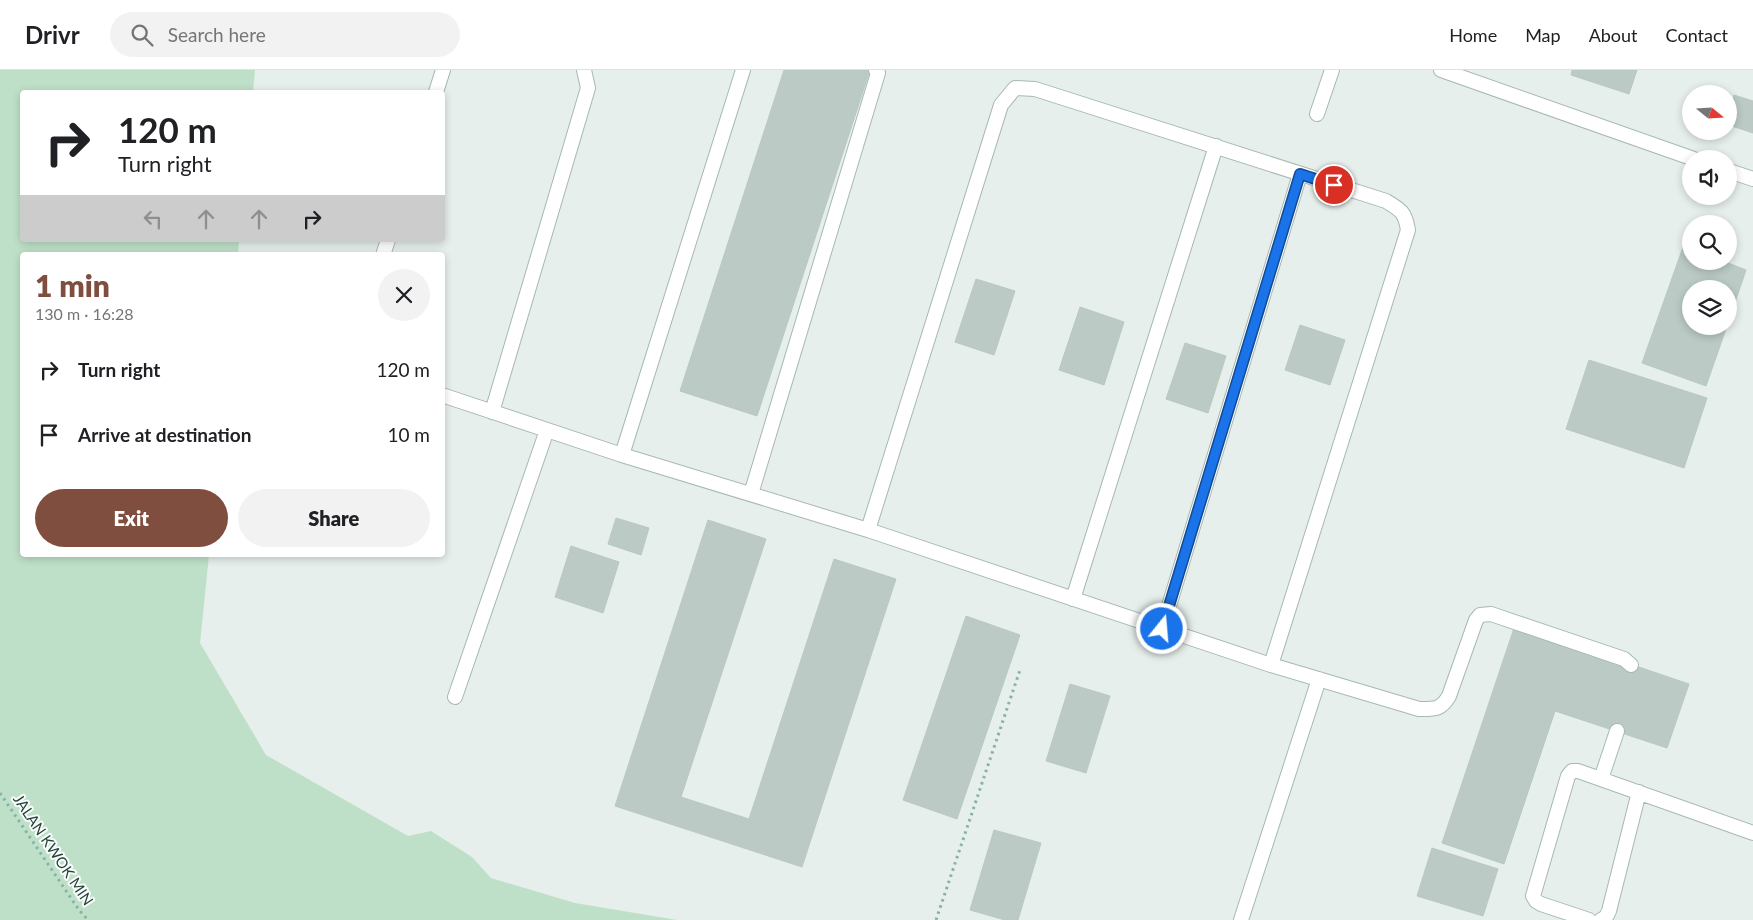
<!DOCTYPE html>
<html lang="en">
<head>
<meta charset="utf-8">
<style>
  body { margin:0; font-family:Lato,sans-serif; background:#f2f2f2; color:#202124; height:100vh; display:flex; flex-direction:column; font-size:19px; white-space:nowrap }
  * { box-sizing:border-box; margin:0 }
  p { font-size:16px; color:#757577 }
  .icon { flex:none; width:28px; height:28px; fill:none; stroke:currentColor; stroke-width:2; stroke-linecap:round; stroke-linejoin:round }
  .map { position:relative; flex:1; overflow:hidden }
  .drawer { position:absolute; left:20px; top:182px; width:425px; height:305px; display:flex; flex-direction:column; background:#fff; border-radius:5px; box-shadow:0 2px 8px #0003 }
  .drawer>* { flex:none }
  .guide { position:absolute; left:20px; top:20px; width:425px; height:152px; border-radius:5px; box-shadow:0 2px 8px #0003; background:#fff; color:#202124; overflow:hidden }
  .needle { width:32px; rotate:108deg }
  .buttons { position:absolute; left:1682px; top:15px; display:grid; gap:10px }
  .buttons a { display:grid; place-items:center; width:55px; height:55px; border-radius:50%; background:#fff; box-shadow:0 2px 8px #0003; font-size:25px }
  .pin { position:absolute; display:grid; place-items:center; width:42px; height:42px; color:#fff; margin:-21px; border:2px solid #fff; border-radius:50%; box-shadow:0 1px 5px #0007 }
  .me { position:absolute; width:55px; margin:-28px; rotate:17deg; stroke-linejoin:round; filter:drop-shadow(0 0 4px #0008) }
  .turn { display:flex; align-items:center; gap:18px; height:105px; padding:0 15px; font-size:22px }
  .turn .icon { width:65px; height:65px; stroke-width:2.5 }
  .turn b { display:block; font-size:35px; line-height:42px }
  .lanes { display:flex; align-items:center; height:48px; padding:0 15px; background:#0003; justify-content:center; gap:25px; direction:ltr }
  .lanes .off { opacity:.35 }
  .round { display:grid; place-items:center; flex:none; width:52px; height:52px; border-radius:26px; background:#f2f2f2 }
  .overview { display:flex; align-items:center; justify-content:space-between; height:85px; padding:0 15px }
  h1 { font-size:30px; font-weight:800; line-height:38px; color:#7f4e3f }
  .cta { display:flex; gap:10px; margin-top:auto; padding:10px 15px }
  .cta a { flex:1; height:58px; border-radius:30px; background:#7f4e3f; color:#fff; font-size:20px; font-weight:800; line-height:58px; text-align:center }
  .cta a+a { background:#f2f2f2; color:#202124 }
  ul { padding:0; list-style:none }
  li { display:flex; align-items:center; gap:15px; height:65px; padding:0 15px }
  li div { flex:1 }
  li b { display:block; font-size:19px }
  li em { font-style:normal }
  header { display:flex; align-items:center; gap:30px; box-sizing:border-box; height:70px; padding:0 25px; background:#fff; border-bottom:1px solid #e0e0e0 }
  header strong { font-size:24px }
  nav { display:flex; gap:28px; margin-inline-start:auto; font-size:18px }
  .search { width:350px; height:45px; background:#f2f2f2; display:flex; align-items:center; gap:12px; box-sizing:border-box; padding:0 18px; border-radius:28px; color:#757577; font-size:19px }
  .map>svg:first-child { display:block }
  .green { fill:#bfe0c8 }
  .building { fill:#bbcac4; stroke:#b8c9c2 }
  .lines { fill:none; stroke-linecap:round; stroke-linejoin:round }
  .lane-casing { stroke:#a8b8b2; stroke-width:16 }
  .path { stroke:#86b3a5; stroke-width:3; stroke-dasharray:2.5 4; stroke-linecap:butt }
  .lane { stroke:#fff; stroke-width:14 }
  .route-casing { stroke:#114b97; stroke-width:12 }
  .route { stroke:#1a73e8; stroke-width:9 }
  .labels { text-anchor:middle; stroke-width:4; stroke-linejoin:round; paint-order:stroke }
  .street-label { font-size:15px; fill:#24423a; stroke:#f7fbf9 }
</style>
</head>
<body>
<header>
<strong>Drivr</strong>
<div class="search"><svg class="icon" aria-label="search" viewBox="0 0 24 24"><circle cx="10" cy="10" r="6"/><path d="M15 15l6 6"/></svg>Search here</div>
<nav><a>Home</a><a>Map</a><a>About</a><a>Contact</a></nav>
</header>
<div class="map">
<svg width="1753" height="850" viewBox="0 0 1753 850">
  <rect width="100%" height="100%" fill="#e6efeb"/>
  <path class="green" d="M0,0h255l-2,22h-231v148h217l-1,15h-216v300h187l-9,88 66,112 142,81 23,-5 41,26 19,21 84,25 102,17h-677z"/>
  <path class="building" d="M784,0h86l-113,346 -77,-25z
    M1572,0h65l-8,24 -58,-19z
    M1734,25l19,6v32l-24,-8v-13z
    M1683,177l8,3v11h32l23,9 -17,50v-31h-38v37h36l-21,60 -64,-23z
    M976,209l39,12 -21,64 -39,-13z
    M1080,237l44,15 -20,63 -45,-15z
    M1300,255l45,15 -15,45 -45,-15z
    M1185,273l41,13 -18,57 -42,-14z
    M1589,290l118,38 -23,70 -118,-39z
    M616,448l33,10 -8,27 -33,-11z
    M708,450l58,19 -85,258 68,22 85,-260 62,20 -94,288 -187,-61z
    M571,476l48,16 -16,51 -48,-16z
    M966,546l54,19 -63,184 -54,-19z
    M1515,555l174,59 -22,64 -112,-37 -51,153 -62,-21z
    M1070,614l40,12 -24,77 -40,-12z
    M994,760l47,13 -23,77h-13l-35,-10z
    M1432,778l66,21 -15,47 -66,-20z"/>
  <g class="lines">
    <defs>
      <path id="lane" d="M1441,0l253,89
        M436,22l7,-22
        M1317,44l15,-44
        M1729,101l24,8
        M383,185l5,-15
        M442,325l180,60 246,75 403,135 148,44c15,0 22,1 30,-13l27,-76 4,-5 11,-1 133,45 7,6
        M492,342l96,-324 -4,-18
        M622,385l121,-385
        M751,424l127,-421 -2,-3
        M868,460l133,-425 14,-17 20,1 351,112c15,9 19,11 22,29l-137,435
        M1073,529l143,-453
        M1162,559l138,-455
        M455,627l92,-267
        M1601,709l16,-48
        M1241,850l78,-241
        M1589,850l-48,-16 -5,-3 -3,-5 35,-120 4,-5h6l175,62
        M1601,850l5,-3 3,-6 30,-119"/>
    </defs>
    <use href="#lane" class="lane-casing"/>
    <path class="path" d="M0,723l79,117 9,10
      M936,850l84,-250"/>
    <use href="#lane" class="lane"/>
  </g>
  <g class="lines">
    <defs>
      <path id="route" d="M1162,559l138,-455 34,11"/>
    </defs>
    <use href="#route" class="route-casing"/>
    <use href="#route" class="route"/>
  </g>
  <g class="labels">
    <g class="street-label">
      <text transform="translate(53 780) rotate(56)" y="5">JALAN KWOK MIN</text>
    </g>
  </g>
</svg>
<div class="buttons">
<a><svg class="needle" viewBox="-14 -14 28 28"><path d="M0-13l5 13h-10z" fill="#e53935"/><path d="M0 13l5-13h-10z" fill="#757577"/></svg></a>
<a><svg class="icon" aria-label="sound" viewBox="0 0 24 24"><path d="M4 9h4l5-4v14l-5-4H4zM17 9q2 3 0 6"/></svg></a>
<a><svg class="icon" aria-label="search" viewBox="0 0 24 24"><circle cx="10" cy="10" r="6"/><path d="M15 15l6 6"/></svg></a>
<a><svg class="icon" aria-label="layers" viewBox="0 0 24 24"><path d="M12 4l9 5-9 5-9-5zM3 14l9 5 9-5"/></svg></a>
</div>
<div class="pin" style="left:1334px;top:115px;background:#d93025"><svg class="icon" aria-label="arrive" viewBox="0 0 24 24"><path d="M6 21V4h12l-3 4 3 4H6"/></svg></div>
<svg class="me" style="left:1162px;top:559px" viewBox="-20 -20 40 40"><circle r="17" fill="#1a73e8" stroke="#fff" stroke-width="3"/><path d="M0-11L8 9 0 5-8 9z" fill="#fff"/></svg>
<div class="guide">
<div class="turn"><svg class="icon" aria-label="right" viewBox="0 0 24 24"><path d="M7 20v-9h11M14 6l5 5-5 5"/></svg><div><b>120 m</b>Turn right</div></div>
<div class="lanes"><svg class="icon off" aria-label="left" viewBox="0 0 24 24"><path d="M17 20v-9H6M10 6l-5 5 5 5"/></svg><svg class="icon off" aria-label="ahead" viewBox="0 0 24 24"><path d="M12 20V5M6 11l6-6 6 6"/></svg><svg class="icon off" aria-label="ahead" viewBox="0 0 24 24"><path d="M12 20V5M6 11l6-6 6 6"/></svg><svg class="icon" aria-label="right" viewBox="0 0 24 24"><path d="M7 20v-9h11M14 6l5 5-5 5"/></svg></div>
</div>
<section class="drawer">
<div class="overview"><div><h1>1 min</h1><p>130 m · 16:28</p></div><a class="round"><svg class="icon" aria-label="close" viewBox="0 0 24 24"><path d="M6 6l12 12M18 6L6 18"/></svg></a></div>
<ul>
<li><svg class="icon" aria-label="right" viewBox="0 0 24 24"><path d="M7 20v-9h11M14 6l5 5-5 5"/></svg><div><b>Turn right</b></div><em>120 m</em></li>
<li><svg class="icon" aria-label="arrive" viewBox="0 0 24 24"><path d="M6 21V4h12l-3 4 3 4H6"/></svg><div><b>Arrive at destination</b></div><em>10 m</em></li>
</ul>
<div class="cta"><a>Exit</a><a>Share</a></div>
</section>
</div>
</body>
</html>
